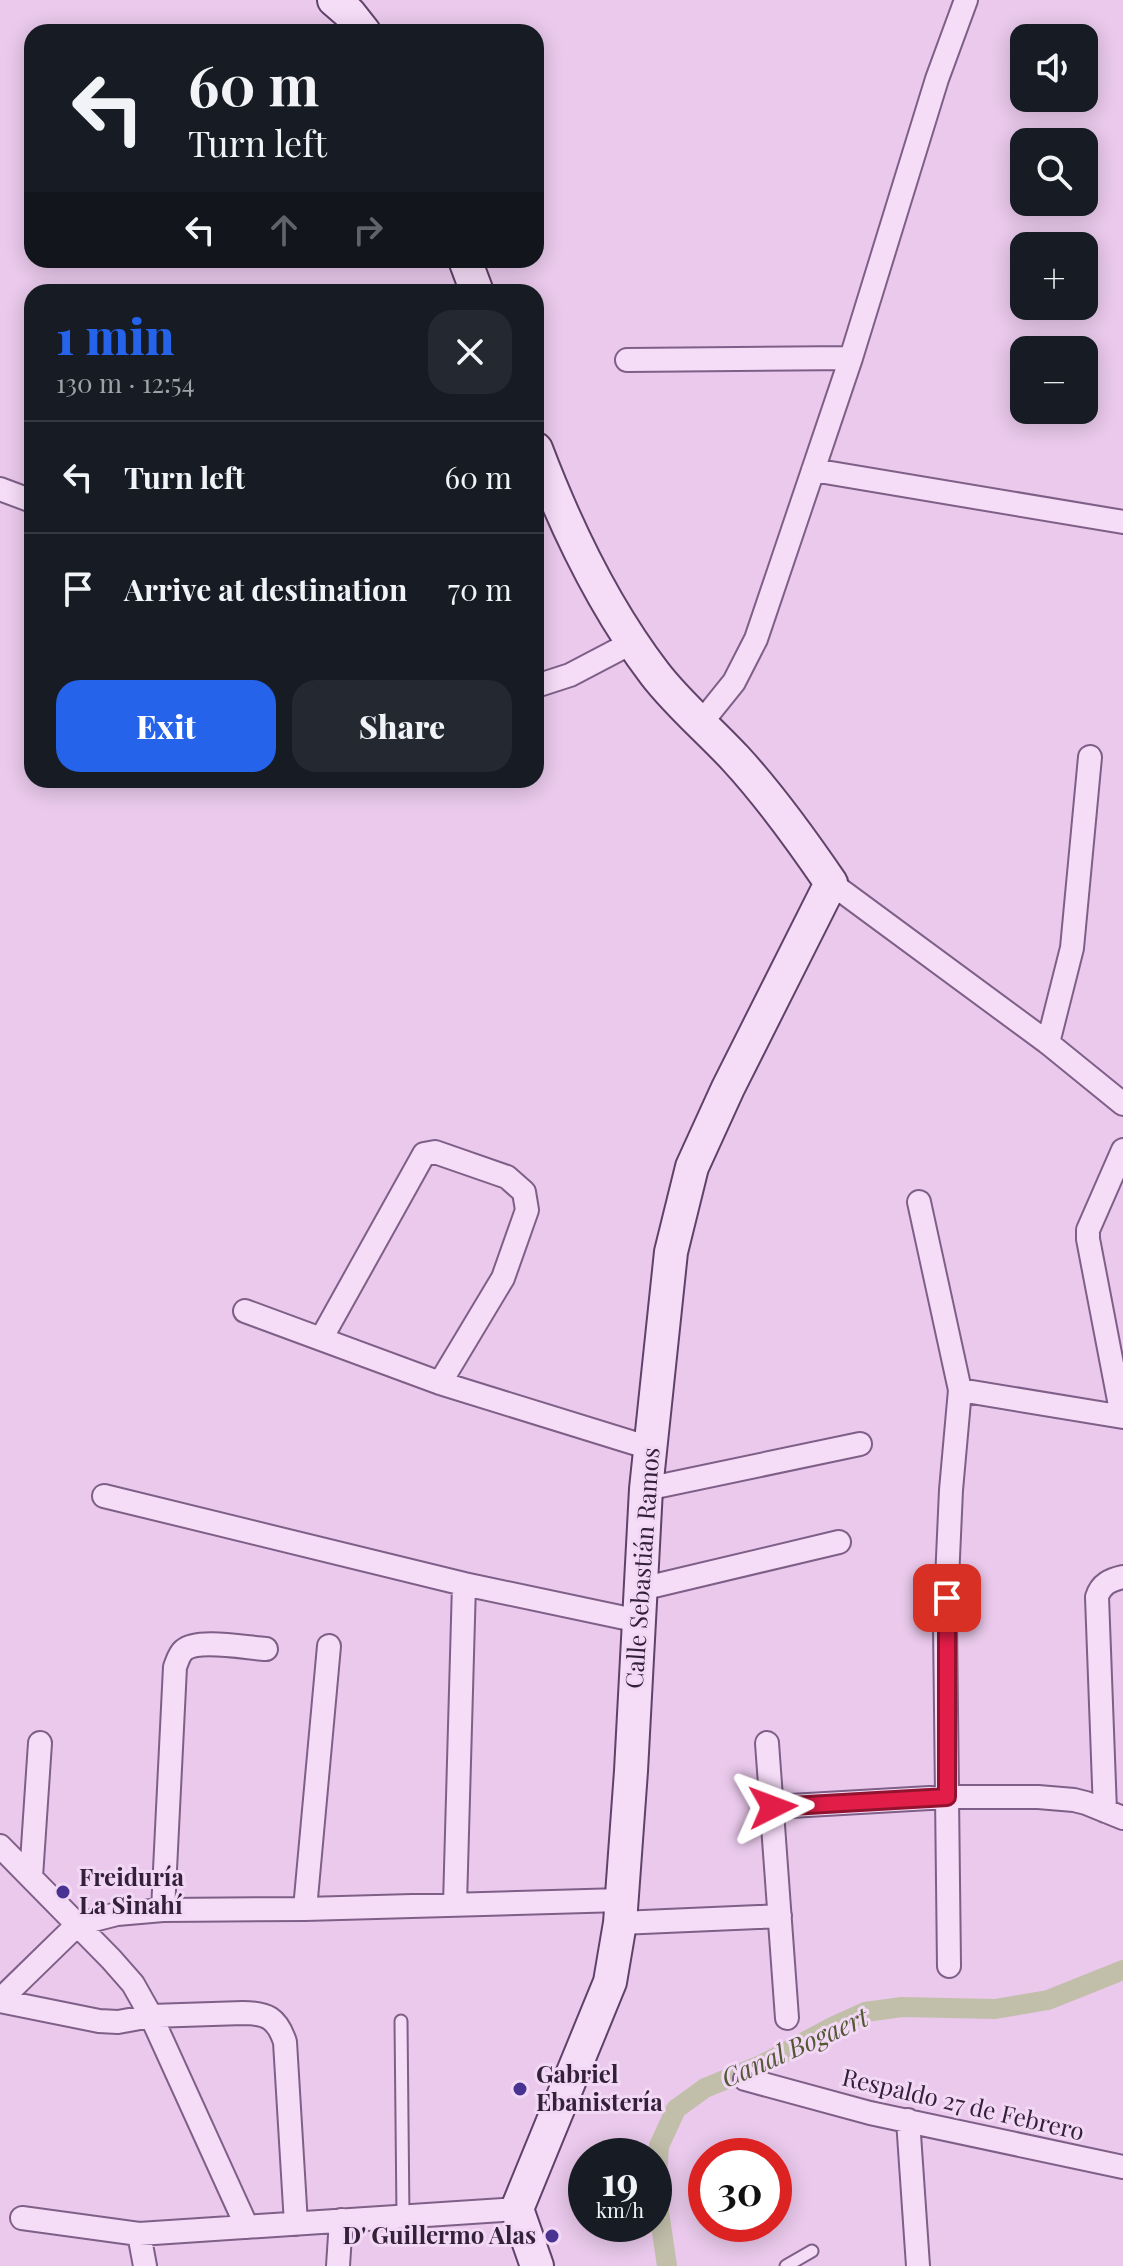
<!DOCTYPE html>
<html lang="en">
<head>
<meta charset="utf-8">
<style>
  body { margin:0; font-family:"Playfair Display",serif; background:#242831; color:#f1f3f6; height:100vh; display:flex; flex-direction:column; font-size:30px; white-space:nowrap }
  * { box-sizing:border-box; margin:0 }
  p { font-size:26px; color:#9ea1a6 }
  .icon { flex:none; width:44px; height:44px; fill:none; stroke:currentColor; stroke-width:2; stroke-linecap:round; stroke-linejoin:round }
  .map { position:relative; flex:1; overflow:hidden }
  .panel { position:absolute; left:24px; top:284px; width:520px; height:504px; display:flex; flex-direction:column; background:#171b24; border-radius:24px; box-shadow:0 4px 20px #0003 }
  .panel>* { flex:none }
  .guide { position:absolute; left:24px; top:24px; width:520px; height:244px; border-radius:24px; box-shadow:0 4px 20px #0003; background:#171b24; color:#f1f3f6; overflow:hidden }
  .fabs { position:absolute; left:1010px; top:24px; display:grid; gap:16px }
  .fabs a { display:grid; place-items:center; width:88px; height:88px; border-radius:16px; background:#171b24; box-shadow:0 4px 20px #0003; font-size:40px }
  .speed { position:absolute; left:568px; top:2138px; display:flex; gap:16px; font-size:40px; font-weight:700; text-align:center }
  .speed>* { display:grid; place-content:center; width:104px; height:104px; border-radius:50%; background:#171b24; box-shadow:0 4px 20px #0003; line-height:1 }
  .speed small { font-size:20px; font-weight:400 }
  .speed .limit { border:12px solid #d22; background:#fff; color:#111 }
  .pin { position:absolute; display:grid; place-items:center; width:68px; height:68px; color:#fff; margin:-34px; border-radius:16px; box-shadow:0 4px 12px #0006 }
  .me { position:absolute; width:88px; margin:-44px; rotate:87deg; stroke-linejoin:round; filter:drop-shadow(0 0 6px #0008) }
  .turn { display:flex; align-items:center; gap:28px; height:168px; padding:0 32px; font-size:36px }
  .turn .icon { width:104px; height:104px; stroke-width:2.5 }
  .turn b { display:block; font-size:56px; line-height:68px }
  .lanes { display:flex; align-items:center; height:76px; padding:0 32px; background:#0003; justify-content:center; gap:40px; direction:ltr }
  .lanes .off { opacity:.35 }
  .round { display:grid; place-items:center; flex:none; width:84px; height:84px; border-radius:24px; background:#242831 }
  .summary { display:flex; align-items:center; justify-content:space-between; height:136px; padding:0 32px }
  h1 { font-size:48px; font-weight:800; line-height:60px; color:#2563eb }
  .primary-button { display:flex; gap:16px; margin-top:auto; padding:16px 32px }
  .primary-button a { flex:1; height:92px; border-radius:24px; background:#2563eb; color:#fff; font-size:32px; font-weight:800; line-height:92px; text-align:center }
  .primary-button a+a { background:#242831; color:#f1f3f6 }
  ul { padding:0; list-style:none }
  li { display:flex; align-items:center; gap:24px; height:112px; padding:0 32px; border-top:2px solid #363941 }
  li div { flex:1 }
  li b { display:block; font-size:30px }
  li em { font-style:normal }
  .map>svg:first-child { display:block }
  .lines { fill:none; stroke-linecap:round; stroke-linejoin:round }
  .canal { stroke:#c1bfaa; stroke-width:20 }
  .lane-casing { stroke:#7e5f87; stroke-width:15 }
  .street-casing { stroke:#7e5f87; stroke-width:26 }
  .secondary-casing { stroke:#5f4269; stroke-width:36 }
  .lane { stroke:#f5dcf7; stroke-width:11 }
  .street { stroke:#f5dcf7; stroke-width:22 }
  .secondary { stroke:#f5dcf7; stroke-width:32 }
  .route-casing { stroke:#92132f; stroke-width:20 }
  .route { stroke:#e11d48; stroke-width:14 }
  .poi-dot { fill:#483393; stroke:#f2d8f4; stroke-width:3 }
  .labels { text-anchor:middle; stroke-width:6; stroke-linejoin:round; paint-order:stroke }
  .street-label { font-size:24px; fill:#322139; stroke:#f2d8f4 }
  .poi-label { font-size:24px; font-weight:bold; fill:#322139; stroke:#f2d8f4; text-anchor:start }
  .water-label { font-size:26px; font-style:italic; fill:#515832; stroke:#f2d8f4 }
</style>
</head>
<body>
<div class="map">
<svg width="1123" height="2266" viewBox="0 0 1123 2266">
  <rect width="100%" height="100%" fill="#eac9ec"/>
  <g class="lines">
    <path class="canal" d="M667,2266l-11,-75 3,-45 17,-37 29,-21 56,-23 73,-39 31,-14 37,-5 93,2 53,-9 75,-30"/>
    <defs>
      <path id="lane" d="M401,2021l2,196
        M786,2266l26,-15"/>
      <path id="street" d="M627,360l224,-2
        M813,470l310,52
        M0,489l32,12
        M536,686l34,-11 63,-33
        M701,723l33,-41 22,-43 95,-281 86,-279 29,-79
        M831,883l217,160 75,61
        M1048,1043l24,-95 18,-191
        M919,1202l41,188 -9,100 -6,135 4,341
        M245,1311l195,72 210,65
        M321,1339l103,-185 11,-2 72,25 17,15 3,18 -24,68 -63,105
        M960,1390l163,27
        M1122,1416l-34,-177v-9l35,-80
        M646,1489l214,-45
        M104,1496l360,88 175,37
        M641,1589l198,-47
        M767,1743l20,275
        M773,1807l174,-10h91l36,3 12,3 37,15
        M1105,1811l-8,-214c4,-13 13,-17 26,-20
        M0,1846l111,113 22,25 18,32 96,211
        M31,1877l9,-134
        M455,1904l9,-320
        M305,1909l24,-263
        M163,1910l12,-243c2,-5 4,-13 9,-17 14,-12 63,-2 82,-1
        M620,1923l160,-7
        M0,2000l78,-76 39,-10 46,-4 142,-1 316,-9
        M0,2001l99,20 19,1 33,-6 92,-3c24,0 34,5 42,29l11,182
        M745,2079l125,34 253,54
        M908,2120l10,146
        M22,2218l117,16 378,-25
        M139,2234l6,32
        M338,2266l3,-46"/>
      <path id="secondary" d="M334,0l15,13 15,19
        M465,260l12,32
        M536,449c30,79 67,157 119,225 23,30 54,56 80,84 36,39 66,81 96,125l-103,205 -36,79 -21,85 -25,237 -15,282 -11,152 -10,59 -93,227 20,57"/>
    </defs>
    <use href="#lane" class="lane-casing"/>
    <use href="#street" class="street-casing"/>
    <use href="#secondary" class="secondary-casing"/>
    <use href="#lane" class="lane"/>
    <use href="#street" class="street"/>
    <use href="#secondary" class="secondary"/>
  </g>
  <g class="lines">
    <defs>
      <path id="route" d="M773,1807l174,-10v-199"/>
    </defs>
    <use href="#route" class="route-casing"/>
    <use href="#route" class="route"/>
  </g>
  <g class="poi-dot">
    <circle cx="63" cy="1892" r="8"/>
    <circle cx="520" cy="2089" r="8"/>
    <circle cx="552" cy="2236" r="8"/>
  </g>
  <g class="labels">
    <g class="street-label">
      <text transform="translate(643 1568) rotate(-86)" y="8">Calle Sebastián Ramos</text>
      <text transform="translate(963 2105) rotate(13)" y="8">Respaldo 27 de Febrero</text>
    </g>
    <g class="poi-label">
      <text x="79" y="1886">Freiduría<tspan x="79" dy="28">La Sinahí</tspan></text>
      <text x="536" y="2083">Gabriel<tspan x="536" dy="28">Ebanistería</tspan></text>
      <text x="536" y="2244" text-anchor="end">D' Guillermo Alas</text>
    </g>
    <g class="water-label">
      <text transform="translate(795 2048) rotate(-24)" y="9">Canal Bogaert</text>
    </g>
  </g>
</svg>
<div class="fabs">
<a><svg class="icon" aria-label="sound" viewBox="0 0 24 24"><path d="M4 9h4l5-4v14l-5-4H4zM17 9q2 3 0 6"/></svg></a>
<a><svg class="icon" aria-label="search" viewBox="0 0 24 24"><circle cx="10" cy="10" r="6"/><path d="M15 15l6 6"/></svg></a>
<a>+</a>
<a>−</a>
</div>
<div class="speed"><div>19<small>km/h</small></div><div class="limit">30</div></div>
<div class="pin" style="left:947px;top:1598px;background:#d93025"><svg class="icon" aria-label="arrive" viewBox="0 0 24 24"><path d="M6 21V4h12l-3 4 3 4H6"/></svg></div>
<svg class="me" style="left:773px;top:1807px" viewBox="-20 -20 40 40"><path d="M0-17L14 15 0 8-14 15z" fill="#e11d48" stroke="#fff" stroke-width="4"/></svg>
<div class="guide">
<div class="turn"><svg class="icon" aria-label="left" viewBox="0 0 24 24"><path d="M17 20v-9H6M10 6l-5 5 5 5"/></svg><div><b>60 m</b>Turn left</div></div>
<div class="lanes"><svg class="icon" aria-label="left" viewBox="0 0 24 24"><path d="M17 20v-9H6M10 6l-5 5 5 5"/></svg><svg class="icon off" aria-label="ahead" viewBox="0 0 24 24"><path d="M12 20V5M6 11l6-6 6 6"/></svg><svg class="icon off" aria-label="right" viewBox="0 0 24 24"><path d="M7 20v-9h11M14 6l5 5-5 5"/></svg></div>
</div>
<section class="panel">
<div class="summary"><div><h1>1 min</h1><p>130 m · 12:54</p></div><a class="round"><svg class="icon" aria-label="close" viewBox="0 0 24 24"><path d="M6 6l12 12M18 6L6 18"/></svg></a></div>
<ul>
<li><svg class="icon" aria-label="left" viewBox="0 0 24 24"><path d="M17 20v-9H6M10 6l-5 5 5 5"/></svg><div><b>Turn left</b></div><em>60 m</em></li>
<li><svg class="icon" aria-label="arrive" viewBox="0 0 24 24"><path d="M6 21V4h12l-3 4 3 4H6"/></svg><div><b>Arrive at destination</b></div><em>70 m</em></li>
</ul>
<div class="primary-button"><a>Exit</a><a>Share</a></div>
</section>
</div>
</body>
</html>
